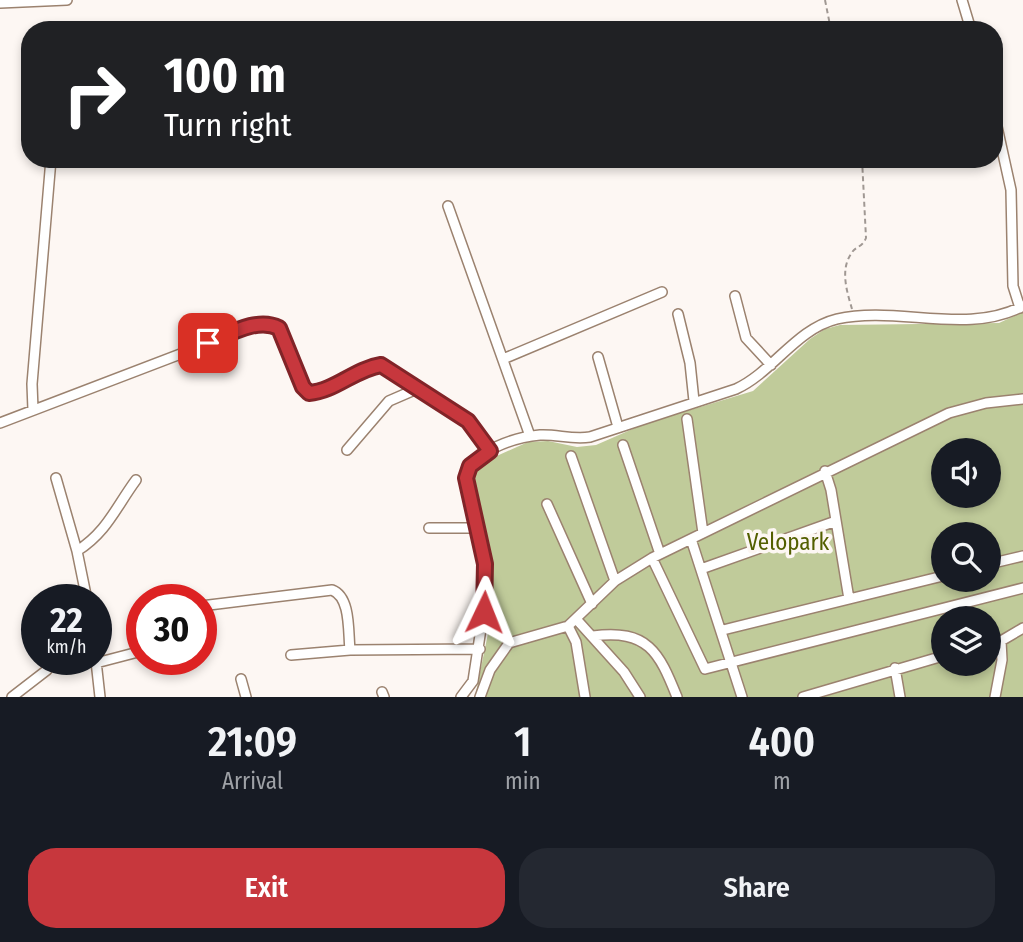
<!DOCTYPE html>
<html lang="en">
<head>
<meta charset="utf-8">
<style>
  body { margin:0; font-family:"Fira Sans Condensed",sans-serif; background:#242831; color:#f1f3f6; height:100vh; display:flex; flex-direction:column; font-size:26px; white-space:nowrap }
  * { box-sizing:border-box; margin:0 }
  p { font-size:23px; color:#9ea1a6 }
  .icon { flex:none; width:38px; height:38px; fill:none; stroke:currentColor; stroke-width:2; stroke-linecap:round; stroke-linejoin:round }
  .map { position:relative; height:697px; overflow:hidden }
  .side { display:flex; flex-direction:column; background:#171b24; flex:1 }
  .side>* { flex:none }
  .top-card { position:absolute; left:21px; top:21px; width:982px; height:147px; border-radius:28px; box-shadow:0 4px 10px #0003; background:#202124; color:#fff; overflow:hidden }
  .fabs { position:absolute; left:931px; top:438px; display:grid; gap:14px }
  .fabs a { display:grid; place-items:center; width:70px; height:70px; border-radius:50%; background:#171b24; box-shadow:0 4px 10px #0003; font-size:35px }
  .speed { position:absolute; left:21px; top:584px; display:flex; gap:14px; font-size:35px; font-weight:700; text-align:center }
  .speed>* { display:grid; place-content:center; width:91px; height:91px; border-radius:50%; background:#171b24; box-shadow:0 4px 10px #0003; line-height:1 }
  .speed small { font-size:18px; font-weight:400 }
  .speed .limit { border:10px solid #d22; background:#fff; color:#111 }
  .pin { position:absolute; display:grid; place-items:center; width:60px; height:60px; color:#fff; margin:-30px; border-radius:14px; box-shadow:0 4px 10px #0006 }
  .me { position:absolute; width:77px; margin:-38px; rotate:2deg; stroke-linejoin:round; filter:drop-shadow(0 0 5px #0008) }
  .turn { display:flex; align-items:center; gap:24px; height:147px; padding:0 28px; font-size:32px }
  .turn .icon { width:91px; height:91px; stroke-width:2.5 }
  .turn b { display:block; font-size:49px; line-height:60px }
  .eta { display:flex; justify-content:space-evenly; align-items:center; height:119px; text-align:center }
  .eta b { font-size:42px; font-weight:600; line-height:49px }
  .action { display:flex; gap:14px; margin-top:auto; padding:14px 28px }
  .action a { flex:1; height:80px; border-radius:28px; background:#c7373d; color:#fff; font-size:28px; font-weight:600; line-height:80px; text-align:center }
  .action a+a { background:#242831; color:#f1f3f6 }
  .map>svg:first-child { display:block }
  .green { fill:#c0cb9a; fill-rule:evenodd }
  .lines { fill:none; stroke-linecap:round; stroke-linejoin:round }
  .minor-casing { stroke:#9b826f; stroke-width:12 }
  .path { stroke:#a09893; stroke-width:2; stroke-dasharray:5 3.5; stroke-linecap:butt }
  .minor { stroke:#fff; stroke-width:9 }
  .route-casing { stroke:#812428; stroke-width:18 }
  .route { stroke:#c7373d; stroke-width:12 }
  .labels { text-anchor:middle; stroke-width:7; stroke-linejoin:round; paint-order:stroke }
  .park-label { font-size:23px; fill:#535f00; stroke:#fdf7f3 }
</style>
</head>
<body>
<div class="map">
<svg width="1023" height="697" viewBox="0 0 1023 697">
  <rect width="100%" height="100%" fill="#fdf7f3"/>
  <path class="green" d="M1023,312v385h-548l18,-88 -4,-60 -16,-63 1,-13 7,-10 47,-21 20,-1 29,6 19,-2 48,-21 109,-33 57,-52 15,-10 15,-4 159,-2zM943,450h46v45h-46zM943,534h46v45h-46zM943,618h46v45h-46z"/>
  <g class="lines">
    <defs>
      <path id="minor" d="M962,0l9,30
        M0,3l67,-3
        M994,113l17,77 2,96 7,22
        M448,206l82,230
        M735,296l11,42 25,27
        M678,314l12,49 4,38
        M598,357l20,70
        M503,359l159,-67
        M33,410l-1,-26 19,-225
        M687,419l16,114
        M0,423l259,-99 10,-1 10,5 24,59 6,6c26,-2 46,-24 72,-28l87,56 22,30
        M623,445l37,109
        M347,450l42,-49 30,-13
        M571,456l44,125
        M825,471l6,19 18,109
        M56,478l21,73 10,49
        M547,504l45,100
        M429,528h49
        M691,539l51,158
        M77,551c30,-19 39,-44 59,-71
        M652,558l53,111 318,-81
        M989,564l34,-8
        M701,569l135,-48
        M201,606l131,-16c19,7 16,42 18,60
        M577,620l47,52 16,25
        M568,626l8,16 9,55
        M723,630l220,-54
        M593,636c55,-7 66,16 84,61
        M989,644l12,-3 22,-13
        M291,655l59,-5 130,-1
        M96,661l4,36
        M96,663l46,-12
        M895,668l5,29
        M241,679l5,18
        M382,692l2,5
        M12,697l35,-27
        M461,697l12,-16 13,-85 -4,-53 -16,-65c4,-27 50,-41 74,-43 17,-1 32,5 50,2l146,-48c37,-17 60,-60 101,-70 60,-14 129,17 186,-13
        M480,697l10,-27 19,-27 59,-17 47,-45 37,-23 297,-145 37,-10 37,-4
        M803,697l140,-41
        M995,697l7,-37 -1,-19"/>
    </defs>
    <use href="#minor" class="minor-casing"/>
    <path class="path" d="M825,0l6,30
      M852,309c-5,-17 -12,-39 -1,-55 4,-8 11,-6 15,-16l-4,-79"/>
    <use href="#minor" class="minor"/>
  </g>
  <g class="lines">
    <defs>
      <path id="route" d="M208,343c22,-9 49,-26 71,-15l24,59 6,6c26,-2 46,-24 72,-28l87,56 22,30 -20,15 -4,12 19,86 -1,48"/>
    </defs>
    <use href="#route" class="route-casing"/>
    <use href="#route" class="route"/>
  </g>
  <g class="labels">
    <g class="park-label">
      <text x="788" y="550">Velopark</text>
    </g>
  </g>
</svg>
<div class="fabs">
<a><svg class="icon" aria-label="sound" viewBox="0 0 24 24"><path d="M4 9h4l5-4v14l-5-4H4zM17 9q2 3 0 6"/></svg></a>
<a><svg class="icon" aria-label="search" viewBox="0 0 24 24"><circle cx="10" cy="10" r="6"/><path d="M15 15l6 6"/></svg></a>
<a><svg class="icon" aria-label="layers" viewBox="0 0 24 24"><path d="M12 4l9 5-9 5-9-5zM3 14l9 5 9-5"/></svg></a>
</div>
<div class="speed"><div>22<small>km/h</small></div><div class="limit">30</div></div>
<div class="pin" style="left:208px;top:343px;background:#d93025"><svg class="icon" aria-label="arrive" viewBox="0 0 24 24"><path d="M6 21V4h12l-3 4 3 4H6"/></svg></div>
<svg class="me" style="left:484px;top:612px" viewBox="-20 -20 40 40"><path d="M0-17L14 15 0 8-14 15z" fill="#c7373d" stroke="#fff" stroke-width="4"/></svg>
<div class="top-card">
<div class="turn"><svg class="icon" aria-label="right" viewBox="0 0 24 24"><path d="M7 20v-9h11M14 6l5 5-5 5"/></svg><div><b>100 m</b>Turn right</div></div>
</div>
</div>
<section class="side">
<div class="eta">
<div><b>21:09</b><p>Arrival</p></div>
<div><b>1</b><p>min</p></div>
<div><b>400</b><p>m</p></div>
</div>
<div class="action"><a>Exit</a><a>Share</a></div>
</section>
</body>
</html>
